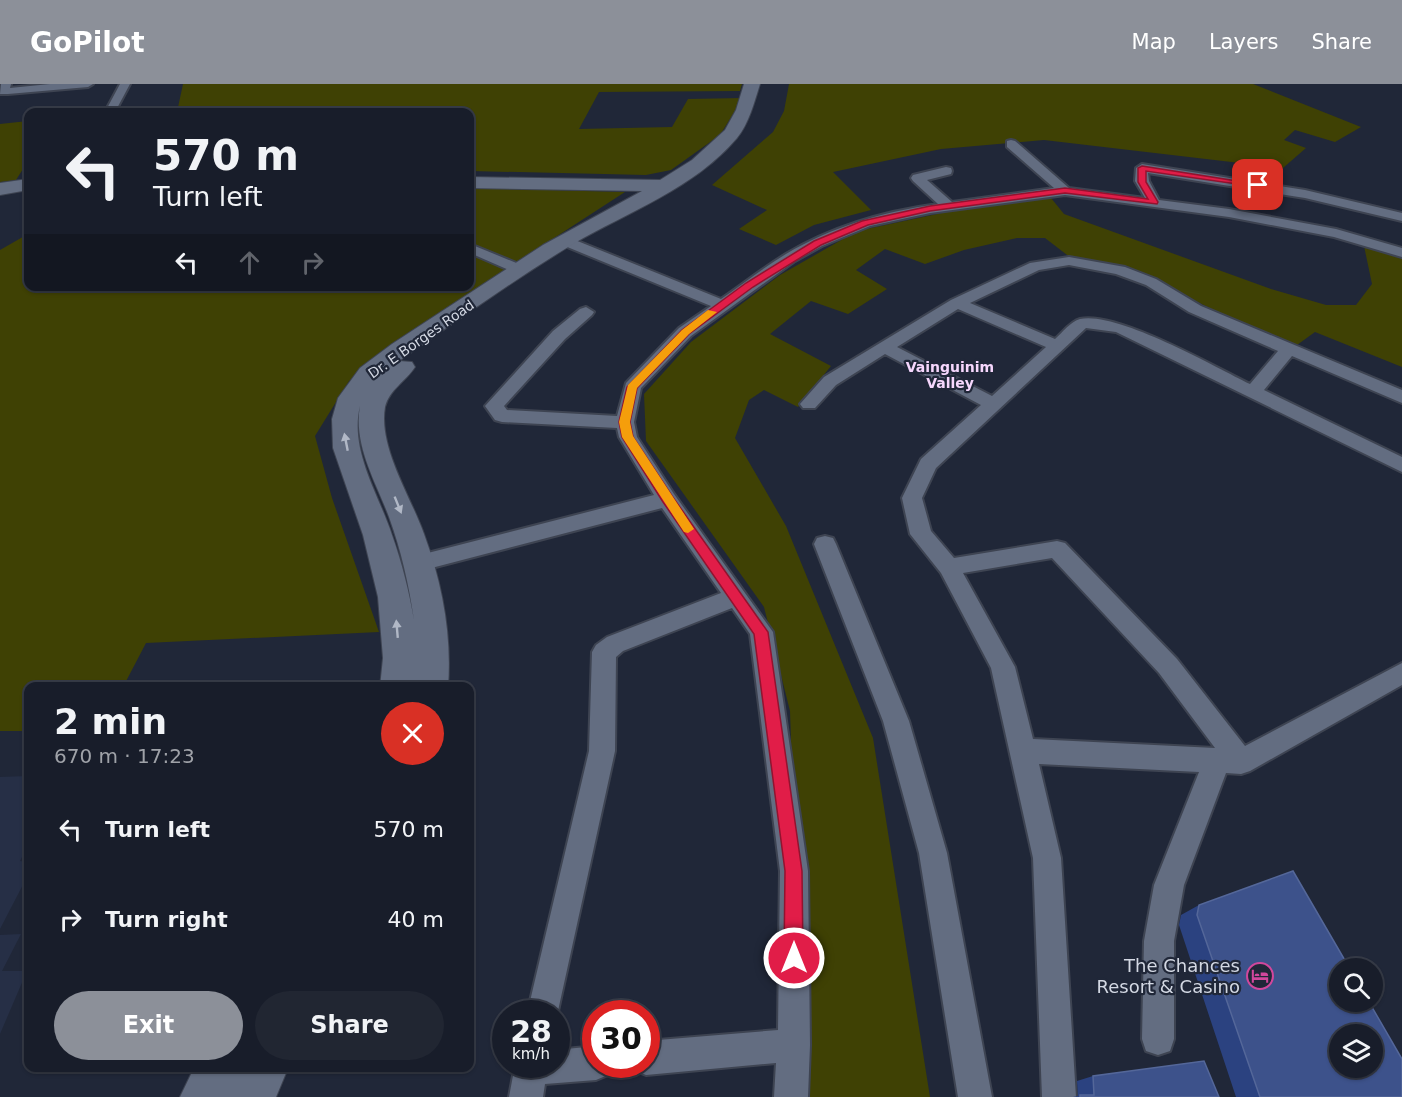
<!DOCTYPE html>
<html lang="en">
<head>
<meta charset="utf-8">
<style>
  body { margin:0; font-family:"DejaVu Sans",sans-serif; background:#212632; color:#f1f3f6; height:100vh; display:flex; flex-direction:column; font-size:22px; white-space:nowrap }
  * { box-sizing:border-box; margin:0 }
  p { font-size:20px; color:#9fa2a8 }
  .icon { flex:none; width:33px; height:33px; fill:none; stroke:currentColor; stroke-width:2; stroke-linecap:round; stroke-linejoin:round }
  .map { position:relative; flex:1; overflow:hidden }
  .details { position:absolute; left:24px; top:598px; width:450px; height:390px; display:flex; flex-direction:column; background:#181d2a; border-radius:12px; box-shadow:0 2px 4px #0004,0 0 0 2px #363b47 }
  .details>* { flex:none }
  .banner { position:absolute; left:24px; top:24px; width:450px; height:183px; border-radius:12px; box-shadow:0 2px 4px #0004,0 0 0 2px #363b47; background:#181d2a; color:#f1f3f6; overflow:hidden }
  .fabs { position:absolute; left:1329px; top:874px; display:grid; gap:12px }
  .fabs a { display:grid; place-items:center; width:54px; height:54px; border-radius:50%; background:#181d2a; box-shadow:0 2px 4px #0004,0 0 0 2px #363b47; font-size:30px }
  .speed { position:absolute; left:492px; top:916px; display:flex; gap:12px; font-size:30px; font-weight:700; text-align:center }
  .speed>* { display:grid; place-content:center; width:78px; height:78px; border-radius:50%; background:#181d2a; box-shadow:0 2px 4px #0004,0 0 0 2px #363b47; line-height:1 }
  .speed small { font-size:15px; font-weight:400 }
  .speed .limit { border:9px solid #d22; background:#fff; color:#111 }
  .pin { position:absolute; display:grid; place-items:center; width:51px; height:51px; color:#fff; margin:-26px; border-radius:12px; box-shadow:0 3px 9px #0006 }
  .me { position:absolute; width:66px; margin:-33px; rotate:0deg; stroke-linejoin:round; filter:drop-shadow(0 0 4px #0008) }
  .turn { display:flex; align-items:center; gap:21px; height:126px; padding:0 30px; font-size:27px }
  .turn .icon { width:78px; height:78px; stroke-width:2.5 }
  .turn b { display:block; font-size:42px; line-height:51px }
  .lanes { display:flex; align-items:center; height:57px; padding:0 30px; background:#0003; justify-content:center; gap:30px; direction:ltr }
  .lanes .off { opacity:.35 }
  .round { display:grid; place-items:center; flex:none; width:63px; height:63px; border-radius:32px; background:#212632 }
  .headline { display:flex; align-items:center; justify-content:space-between; height:102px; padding:0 30px }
  h1 { font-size:36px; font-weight:800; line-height:45px }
  .primary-button { display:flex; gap:12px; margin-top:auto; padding:12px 30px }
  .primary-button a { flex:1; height:69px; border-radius:36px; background:#8c9099; color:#fff; font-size:24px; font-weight:800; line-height:69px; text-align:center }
  .primary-button a+a { background:#212632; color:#f1f3f6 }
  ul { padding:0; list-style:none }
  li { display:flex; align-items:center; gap:18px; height:90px; padding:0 30px }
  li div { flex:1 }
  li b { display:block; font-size:22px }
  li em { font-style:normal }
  header { display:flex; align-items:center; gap:36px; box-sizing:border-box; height:84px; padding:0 30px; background:#8c9099; color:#fff }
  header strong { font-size:28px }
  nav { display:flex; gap:33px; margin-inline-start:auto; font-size:21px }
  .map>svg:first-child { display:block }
  .built { fill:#262f46 }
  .green { fill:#3f4104 }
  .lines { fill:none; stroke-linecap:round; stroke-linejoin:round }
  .street-casing { stroke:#3e4452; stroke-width:4 }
  .secondary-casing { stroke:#3e4452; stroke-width:2 }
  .street { fill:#636d81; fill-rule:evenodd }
  .secondary { fill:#636d81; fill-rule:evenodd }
  .wall { fill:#2b4280 }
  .building { fill:#3d528b; stroke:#546799; stroke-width:1.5; fill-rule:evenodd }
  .oneway { fill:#b1b8c6 }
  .route { fill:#e11d48; stroke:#92132f; stroke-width:1.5 }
  .slow { fill:#f59e0b }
  .labels { text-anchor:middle; stroke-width:4.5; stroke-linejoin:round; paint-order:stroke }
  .far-street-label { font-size:14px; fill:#d3d8e3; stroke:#202738 }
  .far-neighbourhood-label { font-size:14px; font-weight:bold; fill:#f6d7fd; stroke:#202738 }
  .near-poi-label { font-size:18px; fill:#d3d8e3; stroke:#202738; text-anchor:end }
</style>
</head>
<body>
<header>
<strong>GoPilot</strong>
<nav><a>Map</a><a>Layers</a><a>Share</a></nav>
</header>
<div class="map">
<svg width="1402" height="1013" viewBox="0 0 1402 1013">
  <rect width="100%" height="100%" fill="#202738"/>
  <path class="built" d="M28,692v69l-8,16 8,1v13l-28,54v-152z
    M21,850l-19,37h25l-27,63v-99z"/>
  <path class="green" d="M183,0h559l-2,7 -141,1 -20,37 93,-2 16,-28 55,-1 -23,37 -49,35 -25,5 -176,-4v-59h-293z
    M789,0h464l108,43 -26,15 -40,-12 -11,10 22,8 -23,20 -239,-28 -103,9 -108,23 38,38 -57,15 -38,20 -37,-16 28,-19 -55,-25 61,-53 11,-21z
    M28,37v40l-12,19 -16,2v-58z
    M470,104l155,4 -231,150 -45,39 -34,55 17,62 47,134 -233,11 -23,44h-95v44h-28v-481l28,-16v52h442z
    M1051,114l13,16 207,75 55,16h30l16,-21 -8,-38 38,13v108l-87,-35 -18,13 -74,-30 -62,-32 -90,-25 -26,-20h-28l-53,12 -39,14 -40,-15 -29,21 31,19 -39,25 -37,-13 -41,33 61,32 -33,41 -34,-17 -15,10 -14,38 51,88 87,212 57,359h-127l-13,-386 -26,-104 -118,-166 -2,-47 47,-52 89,-67 77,-44 113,-24z"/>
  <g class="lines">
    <defs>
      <path id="street" d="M1,0h10l-1,4 40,-4h43l-5,3 -80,7h-8z
        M120,0h10l-15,28h-10z
        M1011,56l4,1 54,47 76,10 -10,-17 1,-13 6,-4 163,26 97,23v8l-97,-23 -157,-25 1,8 10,19 70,9 107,20 66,19v9l-68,-20 -105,-20 -164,-22 -135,18 -60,13 -48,20 -27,15 -104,75 -50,52 -7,34 3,15 37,57 99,138 35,239 2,174 -2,52h-34l2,-34 -130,12 -12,-5 -2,-5h14v-24l132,-11 2,-159 -30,-237 -18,-26 -109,43 -7,6 -1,94 -59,269v-6h-29l62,-263 3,-99 4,-7 11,-8 114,-44 -59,-85 -242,63 -8,-2 -3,-6 3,-6 8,-2 234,-60 -35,-58 -2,-9 -115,-6 -7,-2 -10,-14 68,-75 27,-22 6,-2 8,5 -2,3 -27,24 -61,67 3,4 110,6 9,-33 53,-55 32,-22 -151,-62 -2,-3 2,-3h10l151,61c22,-15 42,-31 65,-45 45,-27 99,-43 152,-50l-25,-23 -2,-3 2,-3 33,-8 5,1 1,3 -1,3 -24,6 25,22 102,-14 -47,-41v-6z
        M470,160l56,23 3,3 -8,5 -5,-2 -46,-20z
        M1069,173l56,10 31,12 45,27 201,84v13l-110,-47 -28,34 138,67v15l-286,-140 -30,-4 -150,140 -14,30 9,33 23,27 103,-17 8,2 112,116 68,87 157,-83v22l-152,86 -9,3 -15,-1 -42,112 -10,56v98l-4,12 -12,4 -12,-4 -4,-12 2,-98 10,-56 45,-113 -160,-8 22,94 15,239h-34l-9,-239 -42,-190 -50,-95 -31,-39 -8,-36 19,-39 60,-54 -96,-51 -49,31 -21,23h-12l-3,-4 24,-27 127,-77 79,-37zM1069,181l47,9 30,11 43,27 89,39 -28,33c-37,-18 -133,-73 -170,-65 -9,2 -18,14 -25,20l-85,-36 69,-33zM958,225l88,38 -54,49 -95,-49zM1052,474l107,115 56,75 -182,-9 -18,-72 -52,-94z
        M825,452l8,2 3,6 73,177 38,132 45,244h-34l-39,-244 -36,-132 -69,-177 3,-6z
        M596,962v19h16l-4,10 -12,5 -51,4 -2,13h-34l6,-32h41v-15z"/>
      <path id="secondary" d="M744,0h16c-6,19 -11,39 -23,54 -42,50 -109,74 -164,106 -59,36 -117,77 -174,117l13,1 3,5c-9,14 -26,23 -30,40 -7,40 26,90 39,127 18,49 28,100 24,153h-68l3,-29 -5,-61 -15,-62 -30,-87 -1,-29 6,-21 22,-30 32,-24 151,-99 99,-54 -172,-3v-11l190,3 32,-20 33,-30 11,-20zM360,322c-7,39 16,76 29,111 12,33 20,68 25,103 -5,-29 -12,-57 -22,-85 -13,-40 -43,-85 -32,-129z
        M28,95v11l-28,5v-12z
        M194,984h94l-12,29h-96z"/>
    </defs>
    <use href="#street" class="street-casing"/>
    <use href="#secondary" class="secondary-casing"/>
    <use href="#street" class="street"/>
    <use href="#secondary" class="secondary"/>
  </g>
  <path class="wall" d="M1199,821l203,192h-166l-57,-172 2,-10z
    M1093,992l126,21h-146l5,-1 -1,-15z"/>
  <path class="building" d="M1293,787l57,98h-10v33h29l33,57v38h-142l-63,-182 2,-10zM1340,951h32v33h-32z
    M1204,977l15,36h-139v-2h14l-1,-19z"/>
  <defs><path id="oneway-solid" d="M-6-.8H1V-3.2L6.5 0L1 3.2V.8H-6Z" transform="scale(1.5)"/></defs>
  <g class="oneway">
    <use href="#oneway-solid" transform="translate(346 358) rotate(-101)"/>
    <use href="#oneway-solid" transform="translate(398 421) rotate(68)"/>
    <use href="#oneway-solid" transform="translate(397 545) rotate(-95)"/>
  </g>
  <path class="route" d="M1142,82l120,19 -4,2 -112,-16v11l12,20 -1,2 -92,-11 -135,18 -62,14 -47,20 -68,42 -64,47 -52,54 -7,34 3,15 39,59 96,136 34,239 1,87 -3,7 -6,2 -7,-2 -3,-7 1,-87 -31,-237 -91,-132 -41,-65 -3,-15 8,-35 55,-57 64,-47 68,-42 48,-20 68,-15 135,-18 83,11 -10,-17v-14z"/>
  <path class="slow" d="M708,226l9,2 -28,22 -52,54 -7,34 3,14 61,93 -6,4 -4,-1 -62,-95 -3,-15 9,-37 54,-55z"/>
  <defs>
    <symbol id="hotel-ring" viewBox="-11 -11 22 22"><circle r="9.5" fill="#202738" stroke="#d1479c" stroke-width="1.5"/><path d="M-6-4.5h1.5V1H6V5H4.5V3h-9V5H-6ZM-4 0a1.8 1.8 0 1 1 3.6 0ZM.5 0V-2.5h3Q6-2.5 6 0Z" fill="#d1479c"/></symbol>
  </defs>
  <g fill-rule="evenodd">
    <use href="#hotel-ring" x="1245" y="877" width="30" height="30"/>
  </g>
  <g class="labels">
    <g class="far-street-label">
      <text transform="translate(421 255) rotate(-35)" y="5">Dr. E Borges Road</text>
    </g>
    <g class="far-neighbourhood-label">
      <text x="950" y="288">Vainguinim<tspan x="950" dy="16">Valley</tspan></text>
    </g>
    <g class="near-poi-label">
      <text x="1240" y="888">The Chances<tspan x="1240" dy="21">Resort &amp; Casino</tspan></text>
    </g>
  </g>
</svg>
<div class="fabs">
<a><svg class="icon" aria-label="search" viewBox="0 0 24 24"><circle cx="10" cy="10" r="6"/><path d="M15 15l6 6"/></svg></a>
<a><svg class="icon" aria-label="layers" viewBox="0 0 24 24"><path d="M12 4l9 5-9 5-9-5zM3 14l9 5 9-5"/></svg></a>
</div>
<div class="speed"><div>28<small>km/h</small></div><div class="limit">30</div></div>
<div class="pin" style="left:1258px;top:101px;background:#d93025"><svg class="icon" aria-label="arrive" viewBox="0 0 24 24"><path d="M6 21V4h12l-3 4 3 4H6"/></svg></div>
<svg class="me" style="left:794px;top:874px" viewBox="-20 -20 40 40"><circle r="17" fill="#e11d48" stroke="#fff" stroke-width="3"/><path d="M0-11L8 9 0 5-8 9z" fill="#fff"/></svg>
<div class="banner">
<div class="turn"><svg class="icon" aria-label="left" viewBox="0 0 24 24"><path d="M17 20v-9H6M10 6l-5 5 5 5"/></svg><div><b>570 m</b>Turn left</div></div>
<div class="lanes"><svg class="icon" aria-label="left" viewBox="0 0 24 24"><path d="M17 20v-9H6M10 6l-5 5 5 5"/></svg><svg class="icon off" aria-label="ahead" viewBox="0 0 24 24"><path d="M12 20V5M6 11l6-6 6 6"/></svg><svg class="icon off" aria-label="right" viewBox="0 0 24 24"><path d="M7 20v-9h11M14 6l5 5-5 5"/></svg></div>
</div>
<section class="details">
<div class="headline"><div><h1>2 min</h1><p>670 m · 17:23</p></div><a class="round" style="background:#d93025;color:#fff"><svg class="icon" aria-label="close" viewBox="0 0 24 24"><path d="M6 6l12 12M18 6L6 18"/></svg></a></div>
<ul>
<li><svg class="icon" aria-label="left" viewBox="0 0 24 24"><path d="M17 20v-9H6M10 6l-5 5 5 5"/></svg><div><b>Turn left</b></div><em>570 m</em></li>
<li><svg class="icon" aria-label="right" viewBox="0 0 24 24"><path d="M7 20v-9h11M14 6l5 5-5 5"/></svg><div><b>Turn right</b></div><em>40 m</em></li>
</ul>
<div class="primary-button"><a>Exit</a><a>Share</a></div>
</section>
</div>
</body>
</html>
